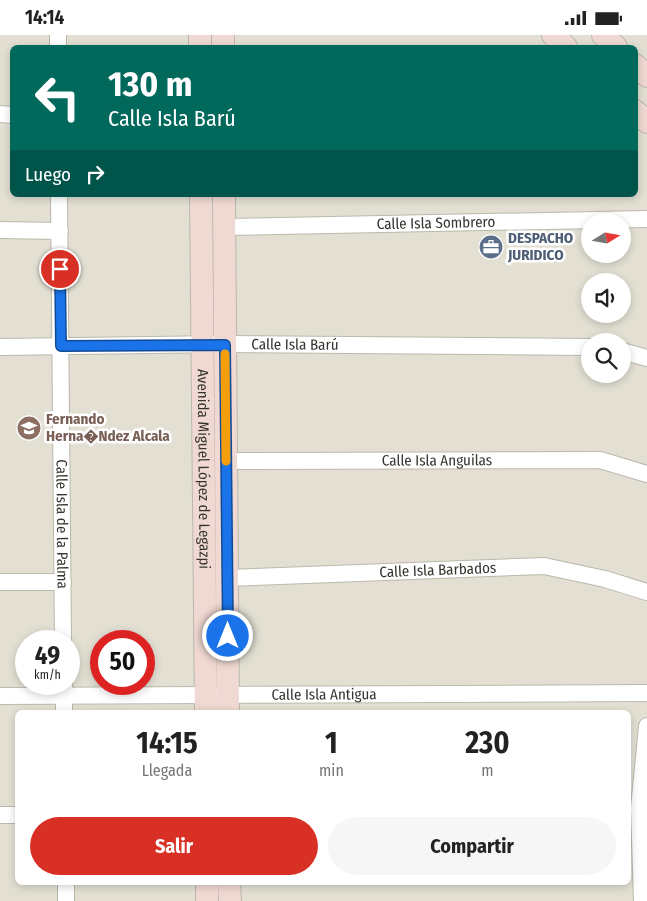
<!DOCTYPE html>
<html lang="es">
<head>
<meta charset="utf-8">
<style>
  body { margin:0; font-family:"Fira Sans Condensed",sans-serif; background:#f6f6f6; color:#222; height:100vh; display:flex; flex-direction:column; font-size:19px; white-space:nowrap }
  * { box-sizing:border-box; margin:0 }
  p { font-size:16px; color:#767676 }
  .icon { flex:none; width:28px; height:28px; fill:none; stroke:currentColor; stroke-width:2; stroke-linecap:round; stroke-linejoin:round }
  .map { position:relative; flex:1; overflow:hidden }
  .sheet { position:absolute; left:15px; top:675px; width:616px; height:175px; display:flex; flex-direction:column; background:#fff; border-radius:8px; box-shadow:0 2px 8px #0003 }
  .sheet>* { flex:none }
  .banner { position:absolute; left:10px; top:10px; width:628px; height:152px; border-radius:8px; box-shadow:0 2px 8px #0003; background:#00695c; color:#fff; overflow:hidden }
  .needle { width:32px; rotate:79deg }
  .tools { position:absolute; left:581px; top:178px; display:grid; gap:10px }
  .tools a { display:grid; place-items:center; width:50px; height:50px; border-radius:50%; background:#fff; box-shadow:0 2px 8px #0003; font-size:25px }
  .speed { position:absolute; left:15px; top:595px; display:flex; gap:10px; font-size:25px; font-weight:700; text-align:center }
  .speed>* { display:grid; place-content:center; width:65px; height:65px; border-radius:50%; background:#fff; box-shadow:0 2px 8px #0003; line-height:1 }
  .speed small { font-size:12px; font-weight:400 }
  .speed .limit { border:8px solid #d22; background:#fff; color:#111 }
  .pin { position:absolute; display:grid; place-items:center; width:42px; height:42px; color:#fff; margin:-21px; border:2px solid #fff; border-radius:50%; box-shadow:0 1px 5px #0007 }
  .me { position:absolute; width:55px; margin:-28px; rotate:0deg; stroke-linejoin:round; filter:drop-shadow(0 0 4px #0008) }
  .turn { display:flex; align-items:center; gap:18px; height:105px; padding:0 15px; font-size:22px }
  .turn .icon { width:65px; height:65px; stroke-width:2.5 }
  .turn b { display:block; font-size:35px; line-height:42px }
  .then { display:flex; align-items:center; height:48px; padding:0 15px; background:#0003; gap:10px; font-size:19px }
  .eta { display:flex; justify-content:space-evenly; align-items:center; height:85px; text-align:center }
  .eta b { font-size:30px; font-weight:700; line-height:35px }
  .button { display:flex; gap:10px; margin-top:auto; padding:10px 15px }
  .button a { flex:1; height:58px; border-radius:30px; background:#d93025; color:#fff; font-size:20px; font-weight:700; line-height:58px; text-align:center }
  .button a+a { background:#f6f6f6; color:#222 }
  .status { display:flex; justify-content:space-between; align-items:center; height:35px; padding:0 25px; background:#fff; direction:ltr }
  .status svg { height:14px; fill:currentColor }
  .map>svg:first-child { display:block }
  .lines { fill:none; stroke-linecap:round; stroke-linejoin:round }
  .minor-casing { stroke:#bbb8ac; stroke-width:18 }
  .secondary-casing { stroke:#bbb8ac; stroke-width:24 }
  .minor { stroke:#fff; stroke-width:16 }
  .secondary { stroke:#f0d9d2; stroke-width:22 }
  .route-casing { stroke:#114b97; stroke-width:12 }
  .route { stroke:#1a73e8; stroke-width:9 }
  .slow { stroke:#f59e0b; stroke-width:9 }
  .labels { text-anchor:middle; stroke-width:5; stroke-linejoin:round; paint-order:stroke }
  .street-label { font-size:15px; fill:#35342f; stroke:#fff }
  .service-label { font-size:15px; font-weight:bold; fill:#4e5e75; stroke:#fff; text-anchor:start }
  .education-label { font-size:15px; font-weight:bold; fill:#785e54; stroke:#fff; text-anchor:start }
</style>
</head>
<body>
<div class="status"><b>14:14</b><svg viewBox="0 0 49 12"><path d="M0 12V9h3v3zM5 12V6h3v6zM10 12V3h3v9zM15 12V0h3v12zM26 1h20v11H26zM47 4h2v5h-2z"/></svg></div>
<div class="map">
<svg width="647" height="866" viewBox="0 0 647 866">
  <rect width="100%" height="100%" fill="#e3e0d3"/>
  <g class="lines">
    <defs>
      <g id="minor">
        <path d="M58,0v12"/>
        <path d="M0,79l12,1"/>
        <path id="s1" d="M59,160l4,446"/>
        <path id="s2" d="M225,192l422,-8"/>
        <path d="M0,195l60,1"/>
        <path id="s3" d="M0,312l225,-3 365,3"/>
        <path d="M622,316l25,7"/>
        <path id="s4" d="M226,426l374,-1 47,14"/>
        <path id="s5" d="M227,543l317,-12 61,13 42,13"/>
        <path d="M0,547h63"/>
        <path d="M64,649v29"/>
        <path id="s6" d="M0,661l647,-3"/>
        <path d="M0,780h18"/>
        <path d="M66,848v18"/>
        <path d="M642,866l-3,-93 8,-82"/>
      </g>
      <g id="secondary">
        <path d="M200,0v12"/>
        <path d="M223,0v12"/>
        <path d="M553,0l13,12"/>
        <path d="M603,0l13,12"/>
        <path d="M635,30l12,11"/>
        <path d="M635,76l12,11"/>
        <path id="s7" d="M201,160l5,518"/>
        <path d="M224,160l4,518"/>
        <path d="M207,848v18"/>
        <path d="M229,848l1,18"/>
      </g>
    </defs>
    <use href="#minor" class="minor-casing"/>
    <use href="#secondary" class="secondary-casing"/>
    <use href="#minor" class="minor"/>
    <use href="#secondary" class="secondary"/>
  </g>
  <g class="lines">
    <defs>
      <path id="route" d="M60,234l1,77 164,-1 3,291"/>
    </defs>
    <use href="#route" class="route-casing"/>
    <use href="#route" class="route"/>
    <path class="slow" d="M225,319l1,107"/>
  </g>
  <defs>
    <symbol id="office-disc" viewBox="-11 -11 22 22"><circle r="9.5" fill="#5c6f8a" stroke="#fff"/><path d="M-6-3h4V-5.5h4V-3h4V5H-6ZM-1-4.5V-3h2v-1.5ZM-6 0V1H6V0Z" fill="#fff"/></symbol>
    <symbol id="school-disc" viewBox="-11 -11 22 22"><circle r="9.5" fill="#8d6e63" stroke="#fff"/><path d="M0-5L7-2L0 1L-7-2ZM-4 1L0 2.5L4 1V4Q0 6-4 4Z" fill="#fff"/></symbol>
  </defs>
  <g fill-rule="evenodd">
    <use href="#office-disc" x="477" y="198" width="28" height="28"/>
    <use href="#school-disc" x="15" y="379" width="28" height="28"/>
  </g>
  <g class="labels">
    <g class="street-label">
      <text dy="5" stroke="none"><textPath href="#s2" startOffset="211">Calle Isla Sombrero</textPath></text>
      <text dy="5" stroke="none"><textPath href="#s3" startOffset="295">Calle Isla Barú</textPath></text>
      <text dy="5" stroke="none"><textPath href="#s4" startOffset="211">Calle Isla Anguilas</textPath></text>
      <text dy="5" stroke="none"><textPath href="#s7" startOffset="274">Avenida Miguel López de Legazpi</textPath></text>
      <text dy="5" stroke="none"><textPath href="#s1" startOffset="329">Calle Isla de la Palma</textPath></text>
      <text dy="5" stroke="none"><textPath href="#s5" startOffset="211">Calle Isla Barbados</textPath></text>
      <text dy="5" stroke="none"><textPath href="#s6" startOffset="324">Calle Isla Antigua</textPath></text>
    </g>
    <g class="service-label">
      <text x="508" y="208">DESPACHO<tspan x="508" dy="17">JURIDICO</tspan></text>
    </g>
    <g class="education-label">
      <text x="46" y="389">Fernando<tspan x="46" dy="17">Herna�Ndez Alcala</tspan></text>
    </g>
  </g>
</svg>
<div class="tools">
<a><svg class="needle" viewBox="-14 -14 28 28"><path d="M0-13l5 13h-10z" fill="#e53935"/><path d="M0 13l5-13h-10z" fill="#767676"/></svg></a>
<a><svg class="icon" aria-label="sound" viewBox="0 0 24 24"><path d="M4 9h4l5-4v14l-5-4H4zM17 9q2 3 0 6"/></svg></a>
<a><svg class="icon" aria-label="search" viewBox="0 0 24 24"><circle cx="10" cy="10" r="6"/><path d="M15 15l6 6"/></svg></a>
</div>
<div class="speed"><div>49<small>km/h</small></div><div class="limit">50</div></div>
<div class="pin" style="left:60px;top:234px;background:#d93025"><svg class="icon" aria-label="arrive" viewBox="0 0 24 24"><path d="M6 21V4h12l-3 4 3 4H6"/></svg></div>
<svg class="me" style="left:228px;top:601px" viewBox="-20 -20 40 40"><circle r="17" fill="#1a73e8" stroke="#fff" stroke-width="3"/><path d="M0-11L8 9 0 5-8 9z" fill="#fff"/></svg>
<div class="banner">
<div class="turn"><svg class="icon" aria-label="left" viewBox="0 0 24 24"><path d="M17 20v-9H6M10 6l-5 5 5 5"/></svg><div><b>130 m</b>Calle Isla Barú</div></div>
<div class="then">Luego<svg class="icon" aria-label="right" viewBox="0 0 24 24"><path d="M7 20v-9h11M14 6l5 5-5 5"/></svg></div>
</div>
<section class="sheet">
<div class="eta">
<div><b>14:15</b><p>Llegada</p></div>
<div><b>1</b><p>min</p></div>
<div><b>230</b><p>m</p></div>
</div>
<div class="button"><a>Salir</a><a>Compartir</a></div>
</section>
</div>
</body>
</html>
